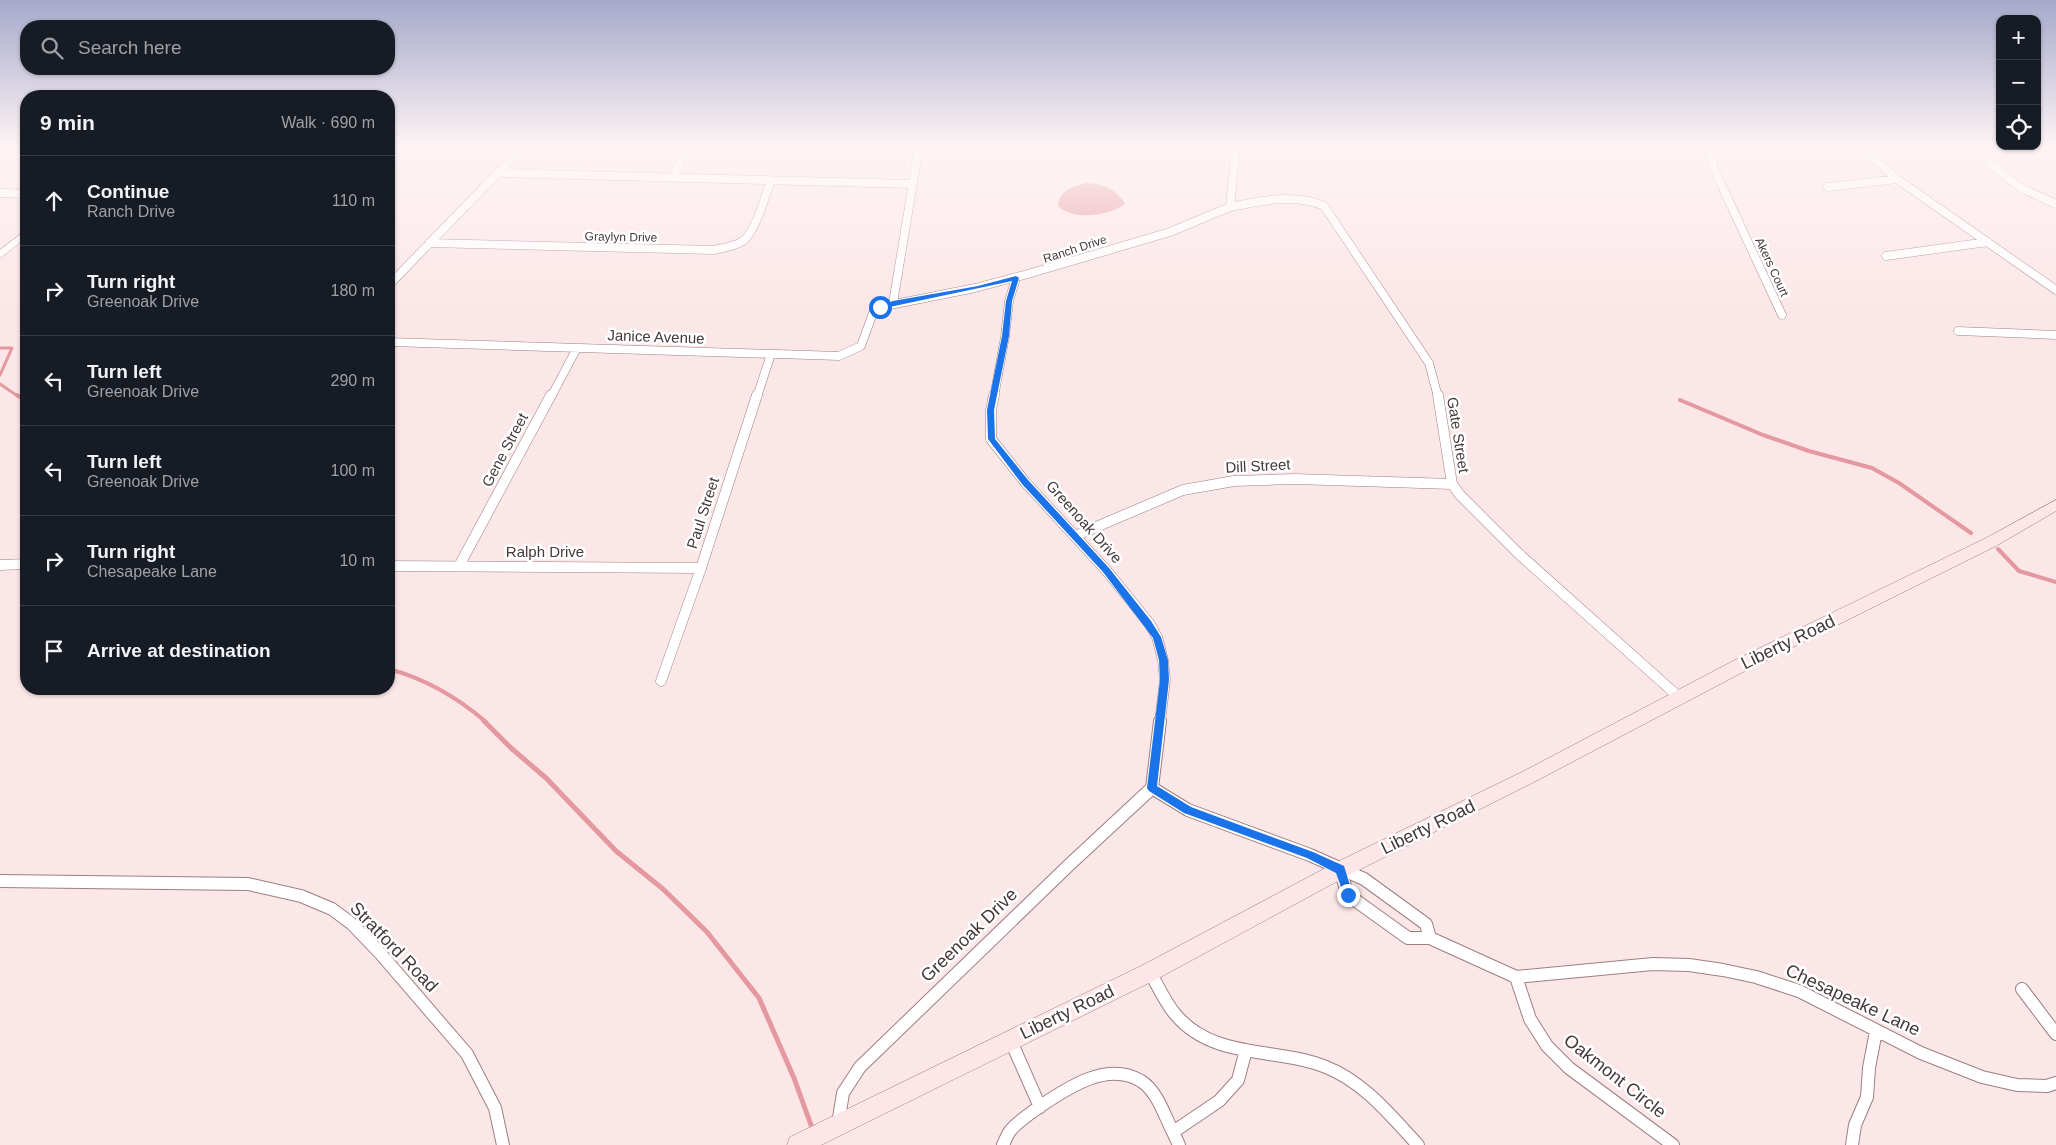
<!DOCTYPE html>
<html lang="en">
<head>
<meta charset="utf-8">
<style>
  :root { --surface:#171b24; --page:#20242c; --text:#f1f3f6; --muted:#9ea1a6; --line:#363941 }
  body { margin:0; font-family:Helvetica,sans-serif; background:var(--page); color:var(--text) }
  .controls { position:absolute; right:15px; top:15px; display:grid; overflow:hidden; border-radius:10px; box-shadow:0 1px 4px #0004 }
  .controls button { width:45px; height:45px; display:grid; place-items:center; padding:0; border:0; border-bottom:1px solid var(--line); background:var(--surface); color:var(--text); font:25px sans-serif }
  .stop { position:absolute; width:15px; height:15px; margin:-11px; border:4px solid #1a73e8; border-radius:50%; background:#fff }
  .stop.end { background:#1a73e8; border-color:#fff; box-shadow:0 1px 5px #0008 }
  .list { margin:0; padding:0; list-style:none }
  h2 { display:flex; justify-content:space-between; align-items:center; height:65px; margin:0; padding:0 20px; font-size:21px }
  h2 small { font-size:16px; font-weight:400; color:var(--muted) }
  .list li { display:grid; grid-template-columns:32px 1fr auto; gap:15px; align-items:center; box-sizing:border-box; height:90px; padding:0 20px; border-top:1px solid var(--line) }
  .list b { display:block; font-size:19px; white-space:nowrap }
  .list p { margin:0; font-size:16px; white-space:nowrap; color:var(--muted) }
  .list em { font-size:16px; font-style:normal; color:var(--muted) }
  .icon { flex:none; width:28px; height:28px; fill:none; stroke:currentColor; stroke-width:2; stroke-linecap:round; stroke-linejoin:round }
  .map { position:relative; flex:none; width:2056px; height:1145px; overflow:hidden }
  .search { position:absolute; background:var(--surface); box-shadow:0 1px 4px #0004; left:20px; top:20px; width:375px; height:55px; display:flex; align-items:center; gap:12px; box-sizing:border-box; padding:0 18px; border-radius:20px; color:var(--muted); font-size:19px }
  .panel { position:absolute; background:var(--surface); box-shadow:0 1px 4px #0004; left:20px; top:90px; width:375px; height:605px; border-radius:20px }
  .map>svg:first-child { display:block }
</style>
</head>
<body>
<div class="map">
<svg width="2056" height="1145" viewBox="0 0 2056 1145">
  <rect width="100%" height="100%" fill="#fce7e8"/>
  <path fill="#e3999f" d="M1087 183C1103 184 1118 190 1125 204 1109 216 1073 221 1058 206 1059 190 1073 186 1087 183Z"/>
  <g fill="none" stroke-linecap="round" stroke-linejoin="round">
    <path stroke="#e3999f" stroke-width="3" d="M0 348H12L0 375
      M0 384 19 397"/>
    <path stroke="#e3999f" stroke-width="4" d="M17 395 26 401
      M1680 400 1763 435 1809 451 1872 468 1899 483 1971 533
      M1998 549 2019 571 2056 582
      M389 669C426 679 457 697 486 722"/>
    <path stroke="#e3999f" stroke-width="5" d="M484 721 511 748 546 778 616 851 663 889 707 932 759 998 794 1078 811 1125"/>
    <defs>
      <path id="minor-far2" d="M1580 147 1583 155
        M1708 147 1714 169 1782 315
        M1860 147 1897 179 2056 290
        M1991 165 2021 188 2056 204
        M498 173 911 184
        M672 178 689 147
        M1828 187 1897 179
        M0 193 26 194
        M1230 207C1259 201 1296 193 1324 206L1429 363 1438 397
        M429 243 713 250C723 248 734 247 743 241 756 231 765 196 771 180
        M1886 256 1988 242
        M389 285 523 147
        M893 303 919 147
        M1958 331 2056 335
        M389 342 839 356 861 346 873 313 880 307 975 288 1028 274 1170 232 1230 207 1236 147
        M551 397 577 348
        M757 397 771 354
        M994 397 1005 337 1009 301 1016 278"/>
      <path id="minor-far1" d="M994 395 991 410V439L1025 482 1106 570 1149 623 1157 637 1163 660 1165 680 1160 722
        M1438 395 1452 484 1460 495 1519 554 1680 698
        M1075 536 1183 490 1234 481 1295 479 1452 484
        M0 565 26 564
        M389 566 701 568
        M459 566 551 395
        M661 681 701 568 757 395"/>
      <path id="minor" d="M1152 788 1188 810 1310 855 1364 879 1426 924 1430 938
        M1340 870 1348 895 1408 938H1430L1516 977 1653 964 1689 965 1723 970 1756 977 1799 991 1921 1053 1982 1077 2017 1085 2047 1086 2056 1083
        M0 881 248 884 301 896 332 909 352 924 380 953 467 1054 495 1108 503 1145
        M1150 972C1158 986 1165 1002 1175 1014 1213 1060 1276 1047 1326 1067 1364 1082 1391 1116 1418 1145
        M1516 977 1530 1019 1547 1046 1569 1068 1673 1145
        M2022 989 2056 1034
        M1010 1039 1040 1107
        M838 1124 843 1093 860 1067 1069 865 1152 788 1160 721
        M1173 1132 1179 1145
        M1003 1145C1005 1141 1007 1135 1010 1131 1018 1121 1031 1113 1042 1105 1069 1087 1108 1061 1141 1081 1158 1092 1164 1115 1173 1132L1219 1101 1238 1080 1246 1050
        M1852 1145 1855 1125 1867 1097 1869 1068 1876 1031"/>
      <path id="tertiary" d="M26 230V238L0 258V250Z"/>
      <path id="secondary" d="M2056 500V511L1996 546 1745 671 1536 781 1347 876 1157 979 821 1145H787L790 1137 1143 965 1333 864 1524 771 1733 661 1986 538Z"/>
    </defs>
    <use href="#minor-far2" stroke="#9e7e80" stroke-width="9"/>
    <use href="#minor-far1" stroke="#9e7e80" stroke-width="11"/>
    <use href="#minor" stroke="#9e7e80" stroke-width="14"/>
    <use href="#tertiary" stroke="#9e7e80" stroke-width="1"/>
    <use href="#secondary" stroke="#9e7e80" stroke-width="1"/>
    <use href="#minor-far2" stroke="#fff" stroke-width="8"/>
    <use href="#minor-far1" stroke="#fff" stroke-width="10"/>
    <use href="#minor" stroke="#fff" stroke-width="12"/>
    <use href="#tertiary" fill="#fff" fill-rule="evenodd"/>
    <use href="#secondary" fill="#fee6e8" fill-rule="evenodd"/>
  </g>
  <linearGradient id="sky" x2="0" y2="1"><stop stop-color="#a6a9cb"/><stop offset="0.48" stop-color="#fef4f5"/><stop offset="1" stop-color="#fef4f5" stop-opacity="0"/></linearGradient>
  <rect width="2056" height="307" fill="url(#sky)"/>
  <path fill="#1a73e8" d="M1016 276 1019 278 1012 301 1009 336 994 410 995 439 1028 480 1109 568 1151 621 1161 637 1168 660 1169 680 1157 786 1191 807 1313 852 1344 866 1353 895 1352 898H1345L1336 873 1307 858 1184 813 1149 791 1147 788 1160 680 1159 660 1153 638 1103 572 1022 484 988 439 987 410 1002 336 1006 301 1012 281 880 309 877 307 893 301 978 286Z"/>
  <g text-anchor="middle" stroke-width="5" stroke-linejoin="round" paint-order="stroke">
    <g font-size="12" fill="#463839" stroke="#fff">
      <text transform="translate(621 237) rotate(1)" y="4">Graylyn Drive</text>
      <text transform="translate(1075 249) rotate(-18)" y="4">Ranch Drive</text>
      <text transform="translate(1772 267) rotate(65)" y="4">Akers Court</text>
    </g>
    <g font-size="15" fill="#463839" stroke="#fff">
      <text transform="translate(656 337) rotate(2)" y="5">Janice Avenue</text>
      <text transform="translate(1458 435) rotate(81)" y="5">Gate Street</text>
      <text transform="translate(505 450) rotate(-62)" y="5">Gene Street</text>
      <text transform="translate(1258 466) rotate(-3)" y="5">Dill Street</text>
      <text transform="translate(703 513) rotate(-72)" y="5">Paul Street</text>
      <text transform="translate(1084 522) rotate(48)" y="5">Greenoak Drive</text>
      <text x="545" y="557">Ralph Drive</text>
    </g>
    <g font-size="18" fill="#463839" stroke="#fff">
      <text transform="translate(1788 642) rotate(-26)" y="6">Liberty Road</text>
      <text transform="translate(1428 827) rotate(-26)" y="6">Liberty Road</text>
      <text transform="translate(969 935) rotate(-44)" y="6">Greenoak Drive</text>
      <text transform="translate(394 947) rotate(46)" y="6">Stratford Road</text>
      <text transform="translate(1853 1000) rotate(25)" y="6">Chesapeake Lane</text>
      <text transform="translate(1067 1012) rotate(-26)" y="6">Liberty Road</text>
      <text transform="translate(1615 1076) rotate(38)" y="6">Oakmont Circle</text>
    </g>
  </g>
</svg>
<div class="controls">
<button>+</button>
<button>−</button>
<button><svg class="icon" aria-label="locate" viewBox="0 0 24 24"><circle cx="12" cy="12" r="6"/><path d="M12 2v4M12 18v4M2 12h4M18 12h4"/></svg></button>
</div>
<div class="stop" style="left:880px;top:307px"></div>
<div class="stop end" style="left:1348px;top:895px"></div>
<div class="search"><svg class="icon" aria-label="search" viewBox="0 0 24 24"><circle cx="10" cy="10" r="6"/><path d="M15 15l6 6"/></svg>Search here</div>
<section class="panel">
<h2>9 min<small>Walk · 690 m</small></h2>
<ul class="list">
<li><svg class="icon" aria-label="ahead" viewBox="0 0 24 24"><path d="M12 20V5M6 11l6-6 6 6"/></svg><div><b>Continue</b><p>Ranch Drive</p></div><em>110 m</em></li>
<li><svg class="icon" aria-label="right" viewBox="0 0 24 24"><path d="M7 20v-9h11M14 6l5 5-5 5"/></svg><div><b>Turn right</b><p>Greenoak Drive</p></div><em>180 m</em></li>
<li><svg class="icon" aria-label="left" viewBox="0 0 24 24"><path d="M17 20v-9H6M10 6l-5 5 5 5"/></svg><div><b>Turn left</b><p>Greenoak Drive</p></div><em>290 m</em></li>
<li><svg class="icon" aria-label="left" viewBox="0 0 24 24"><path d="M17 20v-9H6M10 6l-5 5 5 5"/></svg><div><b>Turn left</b><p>Greenoak Drive</p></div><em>100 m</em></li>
<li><svg class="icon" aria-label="right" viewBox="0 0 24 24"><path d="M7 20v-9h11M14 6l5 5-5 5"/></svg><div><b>Turn right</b><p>Chesapeake Lane</p></div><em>10 m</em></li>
<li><svg class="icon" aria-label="arrive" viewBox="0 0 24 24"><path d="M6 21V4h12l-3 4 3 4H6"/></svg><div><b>Arrive at destination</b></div></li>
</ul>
</section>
</div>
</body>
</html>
